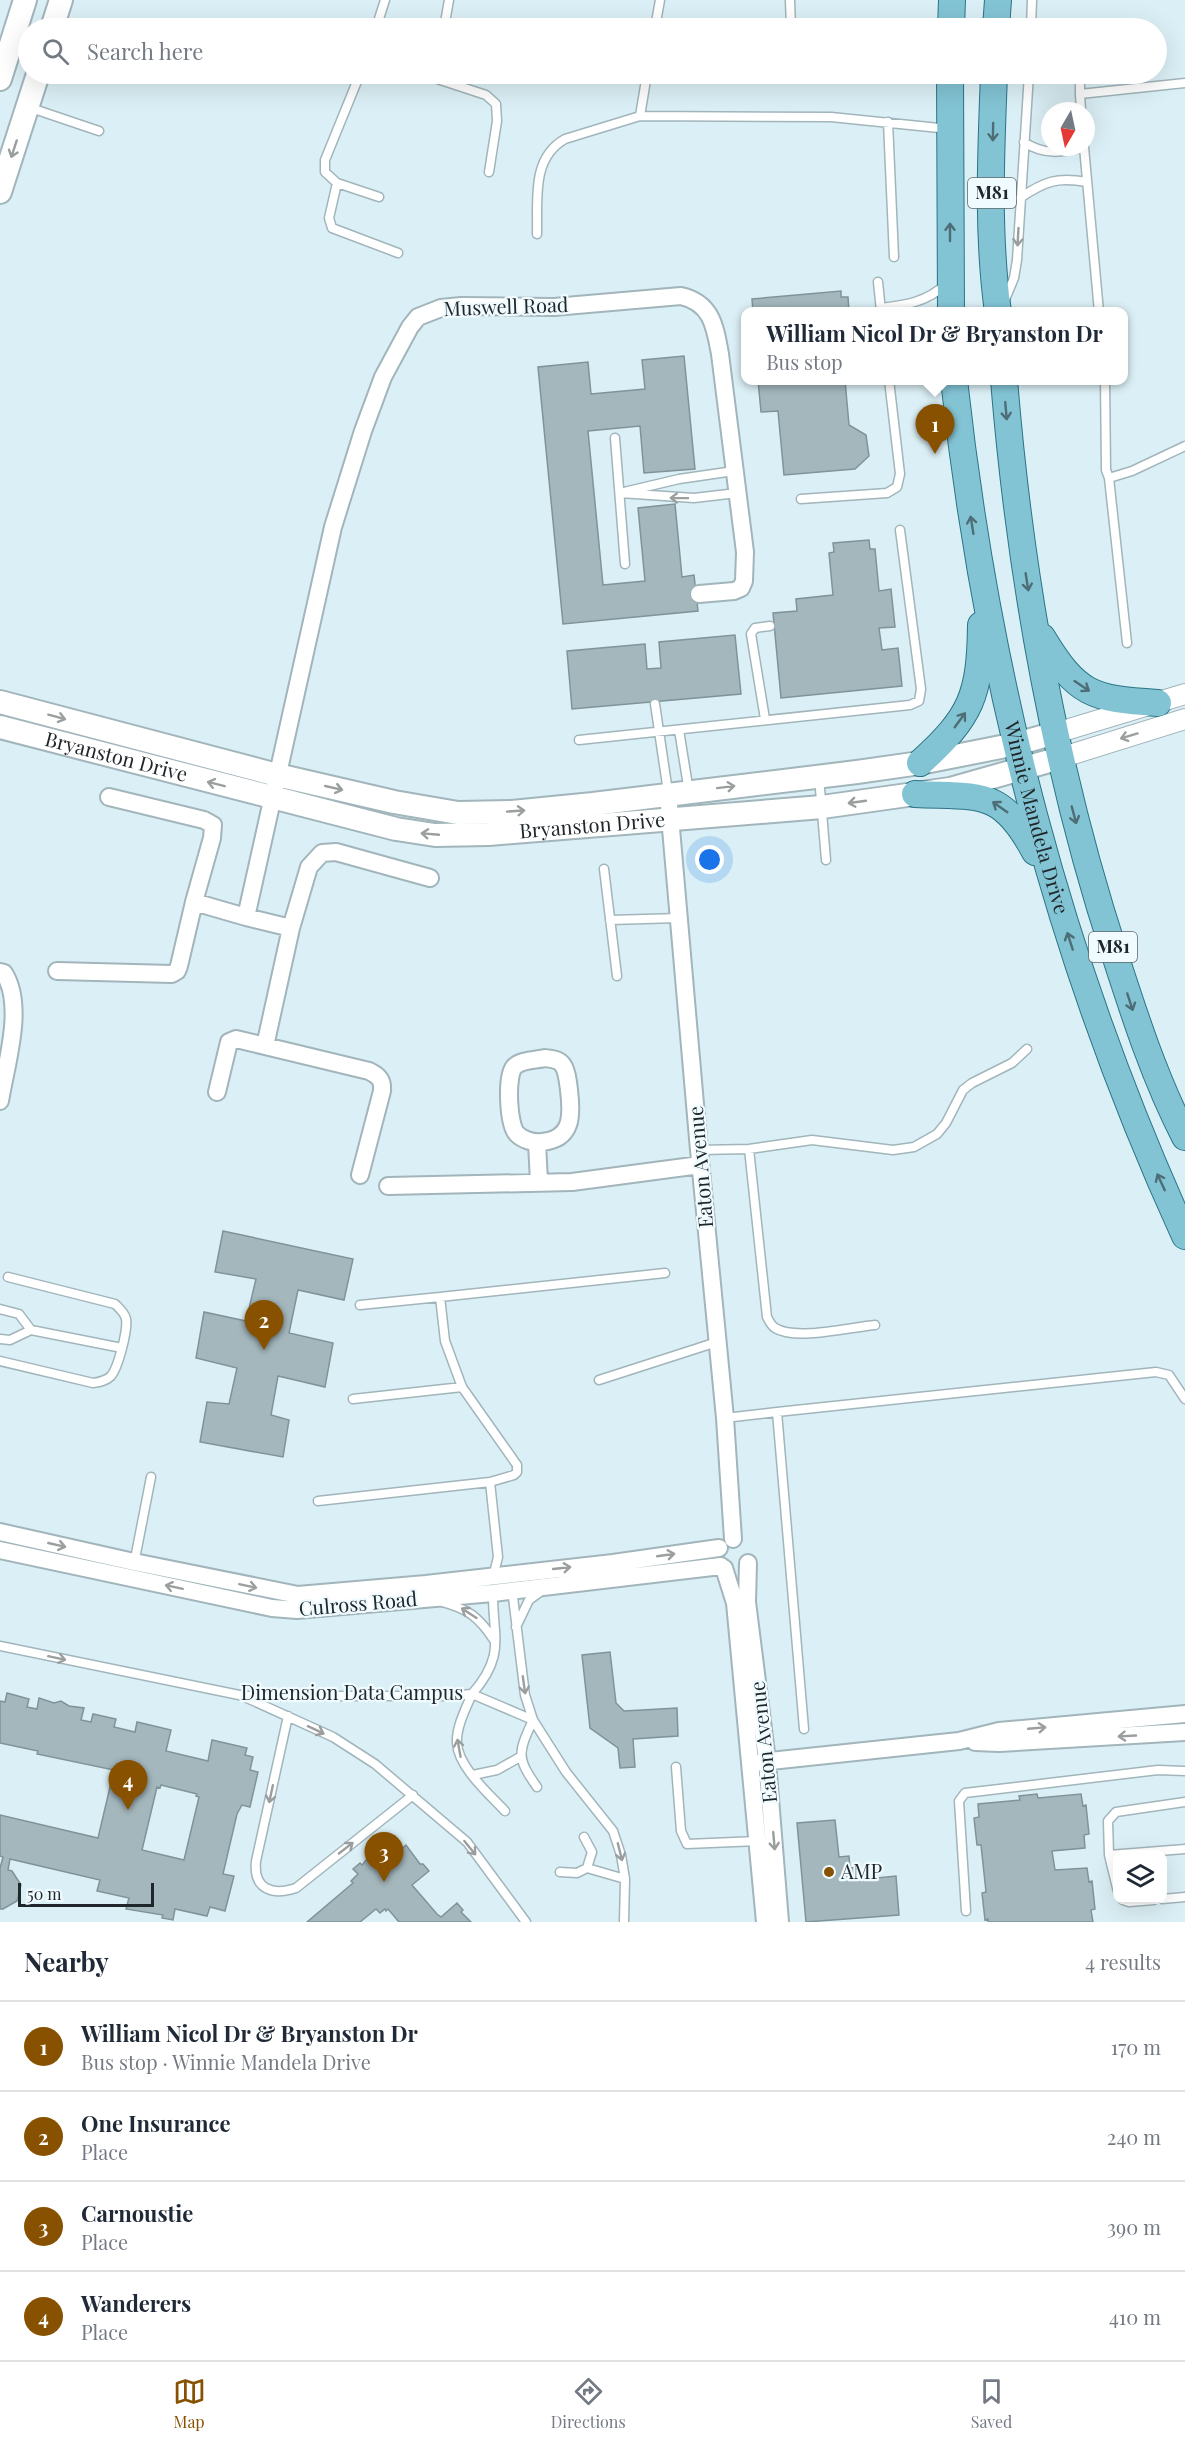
<!DOCTYPE html>
<html lang="en">
<head>
<meta charset="utf-8">
<style>
  :root { --surface:#fff; --page:#f6f6f7; --text:#1f2937; --muted:#747a83; --line:#e0e1e3; --accent:#875100 }
  body { margin:0; font-family:"Playfair Display",serif; background:var(--page); color:var(--text) }
  .controls { position:absolute; right:18px; bottom:18px; display:grid; overflow:hidden; border-radius:12px; box-shadow:0 6px 24px #0002 }
  .controls button { width:54px; height:54px; display:grid; place-items:center; padding:0; border:0; border-bottom:2px solid var(--line); background:var(--surface); color:var(--text); font:30px sans-serif }
  .compass { position:absolute; left:1041px; top:102px; width:54px; height:54px; border-radius:50%; background:var(--surface); box-shadow:0 6px 24px #0002; rotate:189deg }
  .scale { position:absolute; left:18px; bottom:15px; width:136px; box-sizing:border-box; padding-left:6px; border:3px solid #20272a; border-top:0; font-size:16px; line-height:21px; white-space:nowrap; color:#20272a; -webkit-text-stroke:4px #effbff; paint-order:stroke }
  .you { position:absolute; left:710px; top:860px; width:21px; height:21px; margin:-15px; border:4px solid #fff; border-radius:50%; background:#1a73e8; box-shadow:0 0 0 9px #1a73e833 }
  .badge { display:grid; place-items:center; width:39px; height:39px; border-radius:50%; background:var(--accent); color:#fff; font-size:20px; font-weight:700 }
  .pin { position:absolute; translate:-50% -50px; filter:drop-shadow(0 2px 3px #0008) }
  .pin::after { content:''; position:absolute; top:32px; width:21px; height:18px; background:inherit; clip-path:polygon(0 0,100% 0,50% 100%) }
  .popup { position:absolute; left:741px; top:307px; width:387px; height:78px; box-sizing:border-box; display:grid; place-content:center; border-radius:12px; background:var(--surface); filter:drop-shadow(0 2px 4px #0005); font-size:20px; white-space:nowrap; color:var(--muted) }
  .popup b { font-size:22px; color:var(--text) }
  .popup::after { content:''; position:absolute; left:50%; top:100%; margin-left:-12px; border:12px solid transparent; border-top-color:var(--surface) }
  .list { margin:0; padding:0; list-style:none }
  h2 { display:flex; justify-content:space-between; align-items:center; height:78px; margin:0; padding:0 24px; font-size:26px }
  h2 small { font-size:20px; font-weight:400; color:var(--muted) }
  .list li { display:grid; grid-template-columns:39px 1fr auto; gap:18px; align-items:center; box-sizing:border-box; height:90px; padding:0 24px; border-top:2px solid var(--line) }
  .list b { display:block; font-size:22px; white-space:nowrap }
  .list p { margin:0; font-size:20px; white-space:nowrap; color:var(--muted) }
  .list em { font-size:20px; font-style:normal; color:var(--muted) }
  .icon { flex:none; width:33px; height:33px; fill:none; stroke:currentColor; stroke-width:2; stroke-linecap:round; stroke-linejoin:round }
  .map { position:relative; flex:none; width:1185px; height:1922px; overflow:hidden }
  .search { position:absolute; background:var(--surface); box-shadow:0 6px 24px #0002; left:18px; right:18px; top:18px; height:66px; display:flex; align-items:center; gap:15px; box-sizing:border-box; padding:0 21px; border-radius:33px; color:var(--muted); font-size:22px }
  .sheet { height:438px; background:var(--surface) }
  nav { display:flex; justify-content:space-around; align-items:center; box-sizing:border-box; height:84px; border-top:2px solid var(--line); background:var(--surface); font-size:16px; color:var(--muted) }
  nav a { display:grid; justify-items:center; gap:3px }
  nav .on { color:var(--accent) }
  .map>svg:first-child { display:block }
</style>
</head>
<body>
<div class="map">
<svg width="1185" height="1922" viewBox="0 0 1185 1922">
  <rect width="100%" height="100%" fill="#dbf0f6"/>
  <path fill="#a3b7bd" stroke="#809399" stroke-width="1.5" fill-rule="evenodd" d="M841 291V297H848L849 312H753L752 299Z
    M684 356 695 469 644 473 640 426 588 431 603 585 645 581 638 508 675 504 682 577 694 575 698 611 563 624 538 367 588 362 591 394 645 389 642 360Z
    M758 380H845L849 425 866 435 869 456 855 469 784 475 778 411 761 412Z
    M869 540 870 549H875L879 591 891 589 895 627 879 628 882 650 898 648 902 686 781 698 773 613 797 611 796 599 833 595 829 553 834 552 833 543Z
    M735 635 741 694 572 709 567 651 645 644 647 669 661 668 659 642Z
    M223 1231 353 1259 344 1300 298 1290 289 1333 333 1343 325 1387 278 1376 271 1415 289 1420 283 1457 200 1442 207 1402 229 1404 237 1368 196 1358 204 1312 246 1321 256 1279 215 1272Z
    M610 1652 616 1703 624 1711 677 1708 678 1736 633 1739 635 1767 620 1768 618 1748 590 1728 582 1655Z
    M7 1693 29 1699 27 1707 37 1709 39 1698 54 1703 61 1701 69 1706 84 1708 81 1720 91 1722 93 1714 116 1719 114 1727 135 1732 137 1722 171 1730 166 1751 208 1761 212 1740 247 1748 245 1755 253 1757 250 1770 258 1772 250 1807 242 1805 237 1814 223 1874 234 1876 225 1911 210 1907 207 1916 175 1909 173 1920 162 1918 163 1915 126 1909 129 1898 97 1891 100 1880 10 1859 8 1870 12 1871 21 1885 17 1901 3 1909H0V1868L3 1857 0 1856V1815L98 1838 114 1770 37 1754 38 1751 0 1743V1701L5 1702ZM161 1785 197 1794 196 1796 199 1797 184 1860 142 1850 157 1787 160 1788Z
    M1037 1794 1038 1798 1081 1794 1083 1806 1086 1805 1089 1834 1084 1835 1085 1848 1052 1851 1055 1870 1087 1868 1089 1882 1092 1881 1095 1909 1091 1910 1093 1922H988V1919L985 1920 982 1893 986 1892 981 1845H977L974 1818 979 1817 978 1804 1020 1800 1019 1796Z
    M835 1820 839 1857 849 1856 850 1868 856 1867 857 1880 896 1876 899 1915 806 1922 797 1823Z
    M395 1843 400 1850 406 1845 420 1864H423L429 1871 412 1885 437 1914 441 1917 457 1903 463 1910 461 1912 471 1922H399L388 1909 386 1911 385 1909 380 1913 376 1909 360 1922H307L353 1883 351 1881 358 1874 353 1869 360 1863 362 1865 379 1846 384 1852Z"/>
  <g fill="none" stroke-linecap="round" stroke-linejoin="round">
    <defs>
      <path id="service" d="M790 0 791 28
        M376 28 385 0
        M444 28 449 0
        M655 28 660 0
        M1031 28 1032 0
        M360 74 325 160V172L337 183 379 197
        M422 74 486 95 496 104 497 121 489 172
        M647 74 640 116 831 117 949 129
        M1080 74V94
        M28 107 99 131
        M1081 111 1080 94 1185 83
        M888 122 894 257
        M1024 142C1043 155 1062 153 1084 147
        M1084 147 1099 312
        M337 183 329 218 332 228 398 253
        M1020 198C1045 181 1057 177 1087 182
        M537 234C538 200 531 158 565 139L640 116
        M878 282 881 311
        M1004 302 1014 278 1017 260 1029 74
        M881 308C906 305 927 302 946 284
        M1105 380 1106 470 1109 478 1132 471 1185 446
        M615 438 625 564
        M1109 478 1127 643
        M624 492 679 479 734 471
        M620 493 694 498 737 493
        M801 499 887 493 897 487 900 474 889 380
        M655 704 668 792
        M765 719 751 634 755 628 770 626
        M679 730 689 792
        M579 740 910 705 919 701 921 689 900 530
        M819 777 826 860
        M604 869 617 976
        M610 920 679 918
        M749 1149 767 1317C769 1321 772 1326 775 1328 796 1341 851 1327 875 1325
        M699 1150 749 1149 812 1140 893 1150 914 1147 937 1134 946 1123 963 1090 972 1083 1012 1063 1027 1049
        M360 1305 440 1297
        M0 1309 19 1314 31 1330
        M0 1339 10 1340 31 1330 122 1348
        M0 1361 93 1383C100 1382 106 1381 111 1376 118 1368 128 1330 126 1319 125 1313 119 1308 115 1304L8 1277
        M599 1380 717 1342
        M353 1399 462 1387
        M725 1418 777 1412
        M490 1482 514 1475 517 1472V1465L462 1387 445 1341 440 1297 665 1273
        M318 1501 490 1482 498 1557 493 1577
        M134 1564 151 1477
        M512 1589 525 1695 533 1720 566 1772 613 1831 621 1855 625 1879 624 1922
        M442 1602C468 1609 479 1617 494 1640
        M516 1627 529 1600 540 1592
        M0 1646 244 1696H446L472 1694C507 1654 492 1636 493 1590
        M247 1698 333 1737 375 1764 467 1842 526 1922
        M288 1716 256 1861C253 1889 272 1896 296 1888L413 1795
        M804 1729 777 1412 1156 1372 1169 1375 1185 1399
        M676 1767 681 1831 687 1844 758 1841
        M473 1775 497 1770 520 1757
        M505 1811C489 1794 458 1767 457 1743 456 1727 466 1708 472 1694L533 1720C518 1753 516 1757 537 1787
        M1109 1855 1185 1849
        M587 1868 625 1879
        M560 1872 577 1873 587 1868 592 1852 584 1837
        M1118 1892 1109 1855 1108 1821 1116 1812 1185 1802
        M1162 1899 1185 1897
        M1123 1900 1129 1902 1154 1900
        M966 1911 959 1801 965 1793 1158 1770 1185 1771"/>
      <path id="minor" d="M668 794 699 1150 725 1418 733 1539
        M109 797 204 820 213 825 212 838 194 902
        M291 928 309 867 322 853 336 852 430 878
        M57 971 172 974 177 971 179 966 194 902 246 917
        M0 972 4 973C25 1006 6 1064 0 1101
        M545 1058C551 1059 558 1059 562 1064 567 1070 568 1082 569 1090 572 1115 573 1139 542 1142 533 1143 523 1140 517 1134 508 1125 506 1077 514 1067 520 1060 537 1060 545 1058Z
        M217 1092 229 1042 236 1039 265 1046
        M537 1143 539 1182
        M360 1175 382 1091C383 1080 379 1076 369 1071L265 1046 291 928 246 917 333 527 363 431 383 377 410 327 418 317 441 308 461 306 554 307 681 296C712 303 715 327 720 354L745 552 744 581 741 588 734 591 699 594
        M388 1186 572 1182 700 1165
        M0 1532 134 1562 298 1595 426 1584 613 1563 719 1548
        M0 1550 272 1608 297 1610 493 1593 721 1566
        M748 1563 747 1602 767 1761 780 1922
        M724 1568 735 1603 765 1922
        M975 1742 999 1743 1185 1732
        M751 1763 959 1741 999 1731 1185 1714"/>
      <path id="tertiary" d="M1056 733 1185 694
        M1060 758 1185 719"/>
      <g id="secondary">
        <path d="M52 28 61 0"/>
        <path d="M0 79 25 0"/>
        <path d="M0 192 38 74"/>
        <path d="M0 702 277 775 394 802 458 813 512 812 593 804 857 772 920 763 1016 744 1056 733"/>
        <path id="s1" d="M0 727 396 829 435 835 489 834 822 807 950 789 1060 758"/>
      </g>
      <g id="primary">
        <path d="M951 28 952 0"/>
        <path d="M996 28 998 0"/>
        <path d="M950 74 951 312"/>
        <path d="M994 74C991 152 987 233 998 312"/>
        <path id="s2" d="M954 380C987 680 1059 961 1185 1236"/>
        <path d="M1004 380C1020 575 1054 769 1115 955 1135 1017 1155 1079 1185 1137"/>
        <path d="M1042 637C1077 695 1092 699 1158 703"/>
        <path d="M920 763C972 716 980 695 981 625"/>
        <path d="M915 794C980 797 1001 788 1035 852"/>
      </g>
    </defs>
    <use href="#service" stroke="#a1b5bb" stroke-width="11"/>
    <use href="#minor" stroke="#a1b5bb" stroke-width="20"/>
    <use href="#tertiary" stroke="#a1b5bb" stroke-width="22"/>
    <use href="#secondary" stroke="#a1b5bb" stroke-width="26"/>
    <use href="#primary" stroke="#2a7486" stroke-width="28"/>
    <use href="#service" stroke="#fff" stroke-width="8"/>
    <use href="#minor" stroke="#fff" stroke-width="16"/>
    <use href="#tertiary" stroke="#fff" stroke-width="20"/>
    <use href="#secondary" stroke="#fff" stroke-width="22"/>
    <use href="#primary" stroke="#83c4d4" stroke-width="26"/>
  </g>
  <defs><path id="oneway-shaft" d="M-6 0H5M1.5-3L5.5 0L1.5 3" fill="none" stroke-width="1.6" stroke-linecap="round" stroke-linejoin="round" transform="scale(1.5)"/></defs>
  <g stroke="#4d6e76">
    <use href="#oneway-shaft" transform="translate(993 132) rotate(91)"/>
    <use href="#oneway-shaft" transform="translate(950 232) rotate(-90)"/>
    <use href="#oneway-shaft" transform="translate(1006 411) rotate(85)"/>
    <use href="#oneway-shaft" transform="translate(972 525) rotate(-99)"/>
    <use href="#oneway-shaft" transform="translate(1027 582) rotate(81)"/>
    <use href="#oneway-shaft" transform="translate(1082 686) rotate(34)"/>
    <use href="#oneway-shaft" transform="translate(960 720) rotate(-54)"/>
    <use href="#oneway-shaft" transform="translate(1000 807) rotate(-145)"/>
    <use href="#oneway-shaft" transform="translate(1074 815) rotate(75)"/>
    <use href="#oneway-shaft" transform="translate(1070 941) rotate(-108)"/>
    <use href="#oneway-shaft" transform="translate(1130 1002) rotate(72)"/>
    <use href="#oneway-shaft" transform="translate(1161 1182) rotate(-115)"/>
  </g>
  <g stroke="#9b9e9f">
    <use href="#oneway-shaft" transform="translate(14 149) rotate(108)"/>
    <use href="#oneway-shaft" transform="translate(1018 237) rotate(93)"/>
    <use href="#oneway-shaft" transform="translate(679 498) rotate(-179)"/>
    <use href="#oneway-shaft" transform="translate(57 717) rotate(15)"/>
    <use href="#oneway-shaft" transform="translate(1129 736) rotate(163)"/>
    <use href="#oneway-shaft" transform="translate(216 784) rotate(-166)"/>
    <use href="#oneway-shaft" transform="translate(726 787) rotate(-7)"/>
    <use href="#oneway-shaft" transform="translate(334 788) rotate(13)"/>
    <use href="#oneway-shaft" transform="translate(857 802) rotate(172)"/>
    <use href="#oneway-shaft" transform="translate(516 811) rotate(-4)"/>
    <use href="#oneway-shaft" transform="translate(430 834) rotate(-175)"/>
    <use href="#oneway-shaft" transform="translate(57 1545) rotate(13)"/>
    <use href="#oneway-shaft" transform="translate(666 1555) rotate(-8)"/>
    <use href="#oneway-shaft" transform="translate(562 1568) rotate(-6)"/>
    <use href="#oneway-shaft" transform="translate(248 1586) rotate(12)"/>
    <use href="#oneway-shaft" transform="translate(174 1587) rotate(-168)"/>
    <use href="#oneway-shaft" transform="translate(469 1613) rotate(-147)"/>
    <use href="#oneway-shaft" transform="translate(57 1658) rotate(12)"/>
    <use href="#oneway-shaft" transform="translate(524 1685) rotate(82)"/>
    <use href="#oneway-shaft" transform="translate(1037 1728) rotate(-5)"/>
    <use href="#oneway-shaft" transform="translate(316 1730) rotate(25)"/>
    <use href="#oneway-shaft" transform="translate(1127 1736) rotate(177)"/>
    <use href="#oneway-shaft" transform="translate(459 1748) rotate(-100)"/>
    <use href="#oneway-shaft" transform="translate(271 1794) rotate(102)"/>
    <use href="#oneway-shaft" transform="translate(774 1841) rotate(85)"/>
    <use href="#oneway-shaft" transform="translate(346 1848) rotate(-38)"/>
    <use href="#oneway-shaft" transform="translate(470 1848) rotate(51)"/>
    <use href="#oneway-shaft" transform="translate(620 1852) rotate(76)"/>
  </g>
  <circle fill="#875100" stroke="#effbff" stroke-width="2" cx="829" cy="1872" r="6"/>
  <g text-anchor="middle" stroke-width="4.5" stroke-linejoin="round" paint-order="stroke">
    <g fill="#effbff" stroke="#5e676a" stroke-width="1.5">
      <rect x="968" y="178" width="48" height="30" rx="4.5"/>
      <rect x="1089" y="932" width="48" height="30" rx="4.5"/>
    </g>
    <g font-size="18" font-weight="bold" fill="#20272a">
      <text x="992" y="199">M81</text>
      <text x="1113" y="953">M81</text>
    </g>
    <g font-size="20" fill="#20272a" stroke="#effbff">
      <text transform="translate(506 307) rotate(-2)" y="7">Muswell Road</text>
      <text dy="7" stroke="none"><textPath href="#s1" startOffset="120">Bryanston Drive</textPath></text>
      <text dy="7" stroke="none"><textPath href="#s2" startOffset="446">Winnie Mandela Drive</textPath></text>
      <text dy="7" stroke="none"><textPath href="#s1" startOffset="606">Bryanston Drive</textPath></text>
      <text transform="translate(701 1167) rotate(-95)" y="7">Eaton Avenue</text>
      <text transform="translate(358 1604) rotate(-5)" y="7">Culross Road</text>
      <text x="352" y="1700">Dimension Data Campus</text>
      <text transform="translate(764 1742) rotate(-96)" y="7">Eaton Avenue</text>
    </g>
    <g font-size="20" fill="#20272a" stroke="#effbff" text-anchor="start">
      <text x="841" y="1879">AMP</text>
    </g>
  </g>
</svg>
<div class="controls">
<button><svg class="icon" aria-label="layers" viewBox="0 0 24 24"><path d="M12 4l9 5-9 5-9-5zM3 14l9 5 9-5"/></svg></button>
</div>
<svg class="compass" viewBox="-18 -18 36 36"><path d="M0-13l5 13h-10z" fill="#e53935"/><path d="M0 13l5-13h-10z" fill="#747a83"/></svg>
<div class="scale">50 m</div>
<div class="you"></div>
<div class="pin badge" style="left:935px;top:454px">1</div>
<div class="popup"><b>William Nicol Dr &amp; Bryanston Dr</b>Bus stop</div>
<div class="pin badge" style="left:264px;top:1350px">2</div>
<div class="pin badge" style="left:384px;top:1882px">3</div>
<div class="pin badge" style="left:128px;top:1810px">4</div>
<div class="search"><svg class="icon" aria-label="search" viewBox="0 0 24 24"><circle cx="10" cy="10" r="6"/><path d="M15 15l6 6"/></svg>Search here</div>
</div>
<section class="sheet">
<h2>Nearby<small>4 results</small></h2>
<ul class="list">
<li><span class="badge">1</span><div><b>William Nicol Dr &amp; Bryanston Dr</b><p>Bus stop · Winnie Mandela Drive</p></div><em>170 m</em></li>
<li><span class="badge">2</span><div><b>One Insurance</b><p>Place</p></div><em>240 m</em></li>
<li><span class="badge">3</span><div><b>Carnoustie</b><p>Place</p></div><em>390 m</em></li>
<li><span class="badge">4</span><div><b>Wanderers</b><p>Place</p></div><em>410 m</em></li>
</ul>
</section>
<nav>
<a class="on"><svg class="icon" aria-label="map" viewBox="0 0 24 24"><path d="M3 6l6-2 6 2 6-2v14l-6 2-6-2-6 2zM9 4v14M15 6v14"/></svg>Map</a>
<a><svg class="icon" aria-label="directions" viewBox="0 0 24 24"><path d="M12 3l9 9-9 9-9-9zM9 14v-3h6M13 9l2 2-2 2"/></svg>Directions</a>
<a><svg class="icon" aria-label="saved" viewBox="0 0 24 24"><path d="M7 4h10v16l-5-4-5 4z"/></svg>Saved</a>
</nav>
</body>
</html>
